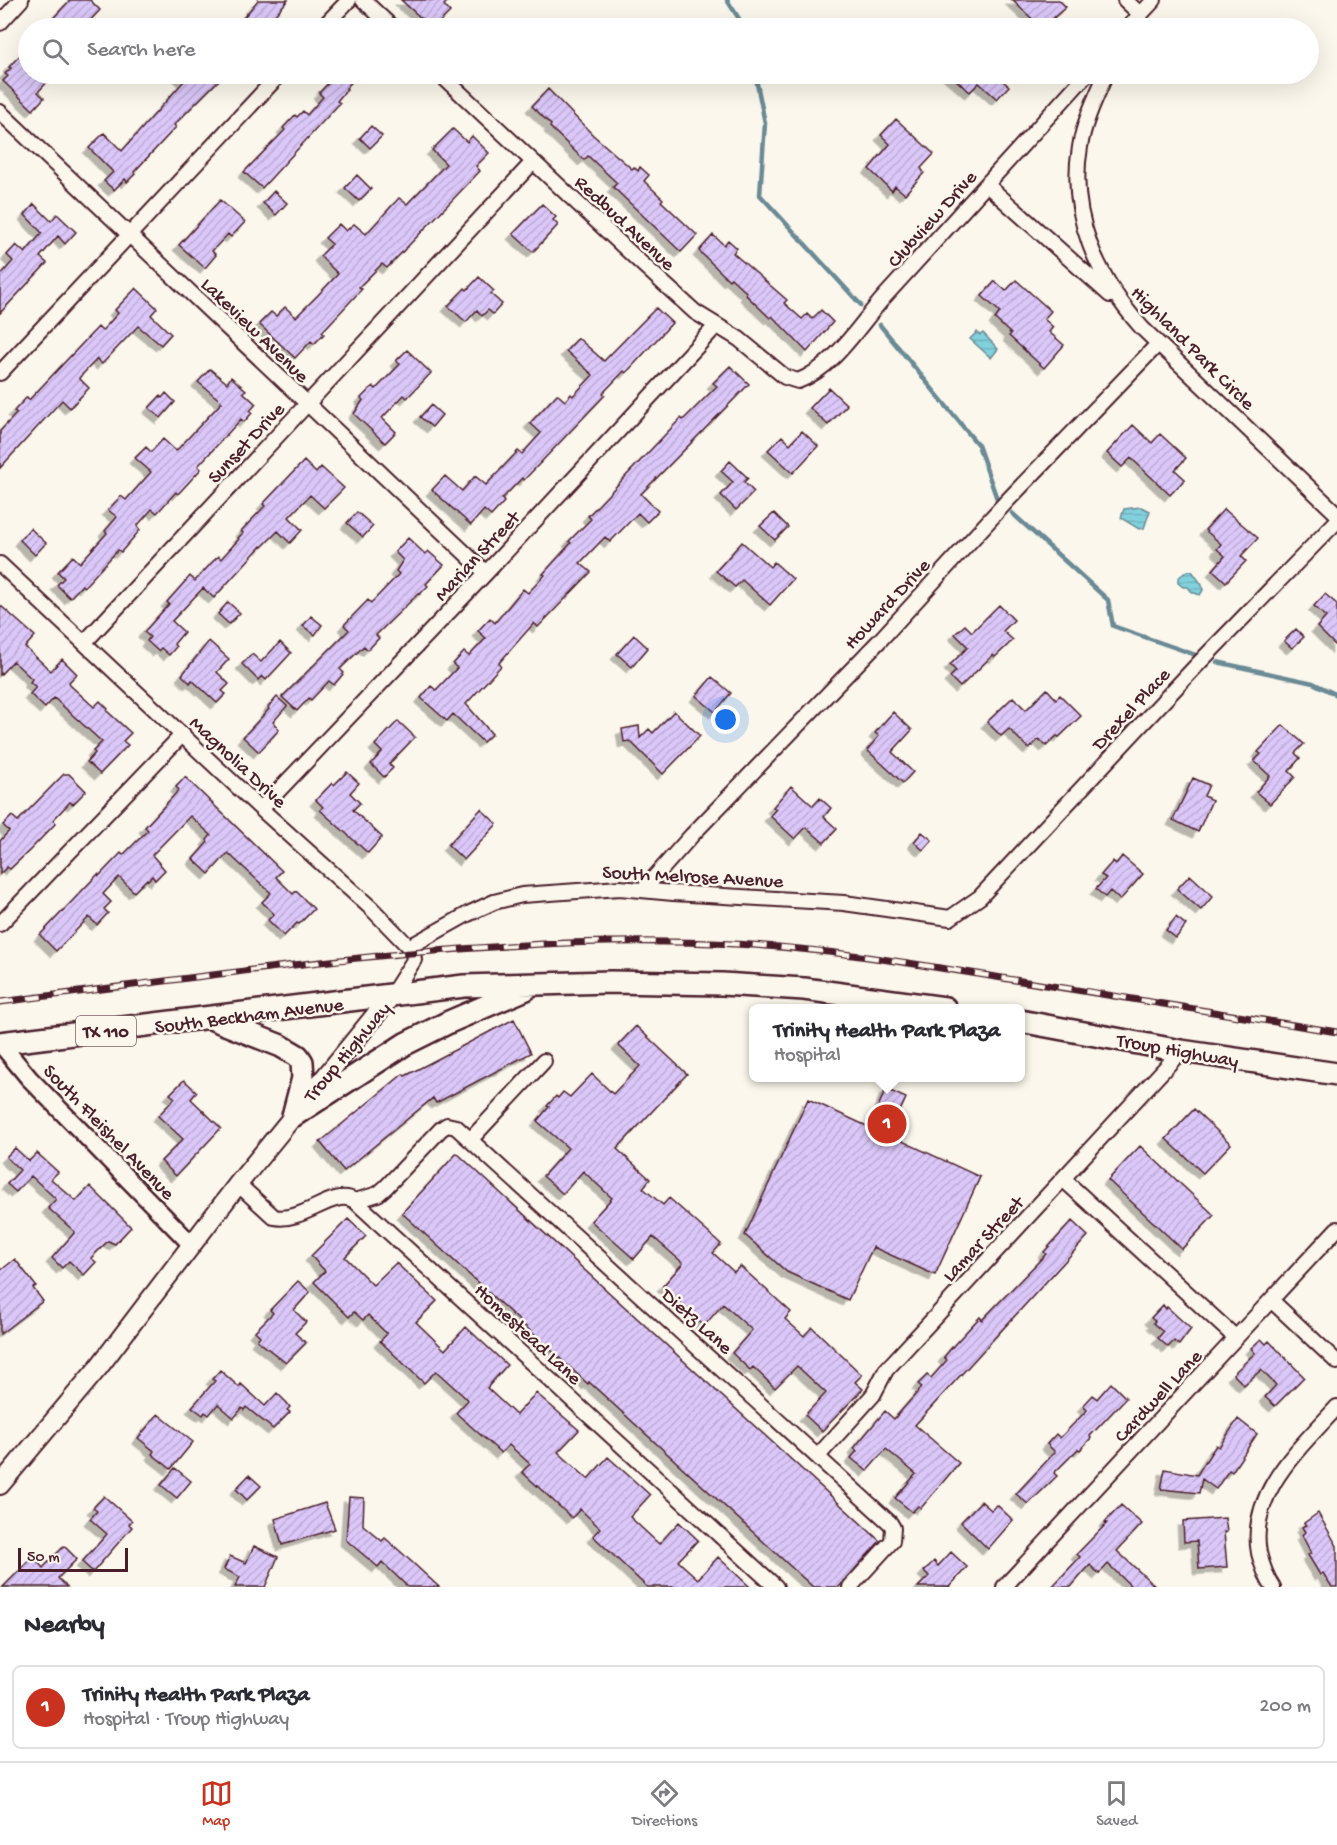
<!DOCTYPE html>
<html lang="en">
<head>
<meta charset="utf-8">
<style>
  :root { --surface:#fff; --page:#f2f2f3; --text:#2b2b33; --muted:#7c7c81; --line:#e1e1e2; --accent:#c8321e }
  body { margin:0; font-family:"Gochi Hand",sans-serif; background:var(--page); color:var(--text) }
  .scale { position:absolute; left:18px; bottom:15px; width:110px; box-sizing:border-box; padding-left:6px; border:3px solid #4a1f2b; border-top:0; font-size:16px; line-height:21px; white-space:nowrap; color:#4a1f2b; -webkit-text-stroke:4px #fbf7ec; paint-order:stroke }
  .you { position:absolute; left:726px; top:720px; width:21px; height:21px; margin:-15px; border:4px solid #fff; border-radius:50%; background:#1a73e8; box-shadow:0 0 0 9px #1a73e833 }
  .badge { display:grid; place-items:center; width:39px; height:39px; border-radius:50%; background:var(--accent); color:#fff; font-size:20px; font-weight:700 }
  .pin { position:absolute; translate:-50% -50%; border:3px solid #fff; box-shadow:0 2px 6px #0006 }
  .popup { position:absolute; left:749px; top:1004px; width:276px; height:78px; box-sizing:border-box; display:grid; place-content:center; border-radius:9px; background:var(--surface); filter:drop-shadow(0 2px 4px #0005); font-size:20px; white-space:nowrap; color:var(--muted) }
  .popup b { font-size:22px; color:var(--text) }
  .popup::after { content:''; position:absolute; left:50%; top:100%; margin-left:-12px; border:12px solid transparent; border-top-color:var(--surface) }
  .list { margin:0; padding:0; list-style:none }
  h2 { display:flex; justify-content:space-between; align-items:center; height:78px; margin:0; padding:0 24px; font-size:26px }
  h2 small { font-size:20px; font-weight:400; color:var(--muted) }
  .list li { display:grid; grid-template-columns:39px 1fr auto; gap:18px; align-items:center; box-sizing:border-box; height:84px; margin:0 12px 12px; padding:0 12px; border:2px solid var(--line); border-radius:9px }
  .list b { display:block; font-size:22px; white-space:nowrap }
  .list p { margin:0; font-size:20px; white-space:nowrap; color:var(--muted) }
  .list em { font-size:20px; font-style:normal; color:var(--muted) }
  .icon { flex:none; width:33px; height:33px; fill:none; stroke:currentColor; stroke-width:2; stroke-linecap:round; stroke-linejoin:round }
  .map { position:relative; flex:none; width:1337px; height:1587px; overflow:hidden }
  .search { position:absolute; background:var(--surface); box-shadow:0 6px 24px #0002; left:18px; right:18px; top:18px; height:66px; display:flex; align-items:center; gap:15px; box-sizing:border-box; padding:0 21px; border-radius:33px; color:var(--muted); font-size:22px }
  .sheet { height:174px; background:var(--surface) }
  nav { display:flex; justify-content:space-around; align-items:center; box-sizing:border-box; height:84px; border-top:2px solid var(--line); background:var(--surface); font-size:16px; color:var(--muted) }
  nav a { display:grid; justify-items:center; gap:3px }
  nav .on { color:var(--accent) }
  .map>svg:first-child { display:block }
</style>
</head>
<body>
<div class="map">
<svg width="1337" height="1587" viewBox="0 0 1337 1587">
  <defs>
    <pattern id="water-rules" width="6" height="5" patternUnits="userSpaceOnUse" patternTransform="scale(1.5)"><rect width="6" height="5" fill="#81d1dc"/><path d="M0 2.5h6" fill="none" stroke="#71b3bd"/></pattern>
    <pattern id="building-hatch" width="6" height="6" patternUnits="userSpaceOnUse" patternTransform="scale(1.5)"><rect width="6" height="6" fill="#dbc8f9"/><path d="M-1 1l2-2M0 6l6-6M5 7l2-2" fill="none" stroke="#bdabd6"/></pattern>
    <filter id="shadow"><feDropShadow dx="-5.5" dy="5.5" stdDeviation="0" flood-color="#0004"/></filter>
  </defs>
  <rect width="100%" height="100%" fill="#fbf7ec"/>
  <filter id="ink" filterUnits="userSpaceOnUse"><feTurbulence type="fractalNoise" baseFrequency=".0167" numOctaves="2"/><feDisplacementMap in="SourceGraphic" scale="12" xChannelSelector="R" yChannelSelector="G"/><feConvolveMatrix kernelMatrix="1 2 1 2 8 2 1 2 1" color-interpolation-filters="sRGB"/></filter>
  <g filter="url(#ink)">
    <path fill="url(#water-rules)" stroke="#6b8a95" stroke-width="1.5" d="M977 332 980 335 983 333 998 349 991 358 970 339Z
      M1141 507 1150 511 1144 528 1139 529 1121 518 1124 509Z
      M1187 571H1192L1202 585 1203 590 1200 595 1192 592 1188 587H1183L1178 583V578Z"/>
    <g fill="none" stroke-linecap="round" stroke-linejoin="round">
      <path stroke="#6b8a95" stroke-width="4.5" d="M727 0 745 28
        M755 74 765 123 760 195 861 305
        M880 325 978 445 997 499
        M1012 513 1108 600 1113 626 1196 655
        M1217 662 1313 683 1337 695"/>
    </g>
    <path fill="url(#building-hatch)" stroke="#4a1f2b" stroke-width="1.5" filter="url(#shadow)" d="M70 0H90L100 10 85 26 79 21 72 28H44Z
      M258 0H288L275 15 278 17 268 28H235Z
      M401 0H449L444 5 450 12 434 28H432Z
      M1012 0H1059L1066 7 1042 28Z
      M21 54 28 61V74H42L49 80 38 92 44 98 33 110 3 81 8 76 5 74 11 68 9 67Z
      M177 74H225L174 125 176 127 134 172 135 174 127 182 125 179 114 190 104 181 113 172 89 148 104 133 122 151 184 81Z
      M337 74H359L346 88 347 89 337 101 340 103 262 188 244 172 285 130 283 128 295 115 297 117 303 111 307 115 323 97 319 93Z
      M949 74H994L1009 86 997 99 979 83 970 92Z
      M548 89 593 135 632 169 634 167 638 171 640 167 649 175 644 181 663 199 661 201 697 235 681 252 613 187 617 183 588 156 584 160 550 127 551 125 532 106Z
      M896 119 934 154 921 168 924 173 905 194 895 186 892 191 869 169 890 144 881 135Z
      M371 126 382 136 370 148 360 138Z
      M453 129 467 142 472 136 489 153 476 166 480 171 387 268 382 264 359 287 362 289 322 332 324 334 314 344 311 341 295 358 259 324 271 312 276 316 285 307 296 317 318 295 338 274 320 256 332 244 325 238 339 224 346 231 354 224 366 234 399 198 407 204 446 164 432 150Z
      M357 175 371 189 359 201 345 188Z
      M274 191 287 203 276 215 263 203Z
      M220 200 245 222 231 237 228 234 212 251 216 255 205 268 179 245Z
      M34 204 51 221 57 214 76 232 65 244 58 236 40 257 47 263 0 313V276L13 261 7 255 16 245 25 253 42 233 25 215Z
      M542 204 556 217 553 220 558 225 533 252 513 234Z
      M713 235 724 245 728 240 737 248 733 253 787 300 784 303 802 319 807 314 812 319 821 310 833 322 807 352 772 316 770 318 746 295 747 293 731 278 729 280 699 251Z
      M479 277 494 291 491 294 502 304 493 314 488 310 482 316 477 310 466 322 448 306 465 288 467 290Z
      M1016 280 1051 311 1044 319 1053 327 1049 332 1064 345 1044 368 1009 336 1011 334 995 319 1000 312 982 296 995 281 1006 291Z
      M136 288 157 308 151 315 171 334 161 345 138 326 102 364 97 359 79 378 89 388 70 408 62 400 0 468V431L17 413 14 411 27 397 29 400 98 327 102 331 118 313 115 310Z
      M656 308 672 323 626 373 624 371 603 393 605 395 524 480 522 478 502 499 504 502 491 516 484 510 471 525 432 490 445 476 462 491 475 476 486 485 518 451 522 454 541 433 530 423 557 394 565 401 571 394 573 396 593 375 566 351 578 338 604 361Z
      M407 350 431 373 407 398 404 395 382 418 396 432 385 443 354 414 363 400 361 398 373 386 376 389 400 364 396 361Z
      M730 366 749 384 641 494 658 511 647 522 638 513 610 542 605 537 580 563 591 572 538 627 534 623 499 663 501 666 466 704 492 734 483 742 453 714 447 721 421 698 431 686 436 690 457 668 453 664 464 652 469 656 486 638 478 631 490 618 495 623 523 589 528 593 545 575 543 574 571 543 569 541 591 519 588 516 681 418 683 420 717 386 713 383Z
      M210 369 227 383 231 377 246 390 243 392 256 404 250 411 252 413 244 422 241 419 198 466 201 469 178 494 176 492 157 513 152 509 137 526 140 530 121 552 118 550 84 587 82 585 70 598 57 585 64 578 58 572 73 556 80 563 107 533 105 531 117 517 108 510 121 496 126 500 151 472 135 458 146 447 151 452 163 439 176 451 222 402 198 382Z
      M829 388 847 405 828 425 810 408Z
      M166 393 175 402 161 418 149 408 160 396 162 398Z
      M431 405 442 415 432 427 420 417Z
      M1133 425 1152 443 1160 434 1186 458 1175 470 1185 479 1170 495 1131 458 1122 467 1107 453Z
      M802 431 818 446 793 473 768 450 782 436 790 444Z
      M304 461 316 473 321 467 344 488 324 508 310 495 289 517 302 530 290 543 278 531 262 547 261 546 214 598 203 588 172 621 184 632 174 644 176 647 169 655 161 648 158 651 147 641 150 637 144 632 169 604 167 602 190 576 195 581 218 556 221 559 239 539 238 538 243 533 241 531 265 506 263 504Z
      M730 461 748 478 744 482 754 492 736 510 721 495 733 482 721 471Z
      M1224 509 1258 538 1241 556 1246 561 1226 582 1213 570 1225 556 1217 549 1221 544 1205 530Z
      M357 512 373 526 363 537 347 523Z
      M774 513 788 527 775 540 760 526Z
      M30 528 46 543 35 555 20 540Z
      M408 538 425 554 428 551 444 565 426 584 428 586 420 594 419 593 376 635 379 638 368 650 364 646 340 669 344 673 334 685 329 681 311 700 309 698 297 711 282 697 349 630 344 625 368 600 371 603 399 574 396 571 403 560 395 552Z
      M742 542 770 567 774 562 793 579 770 605 742 580 735 587 716 571Z
      M1325 594 1337 604V647L1317 627 1326 617 1314 606Z
      M228 602 240 613 229 624 218 614Z
      M0 605 35 636 25 647 51 671 62 659 77 674 69 682 71 686 94 707 100 701 108 709 107 711 131 733 123 741 128 745 100 774 87 762 95 753 93 751 102 742 54 698 45 708 30 694 36 687 30 682 32 679 13 661 0 675Z
      M999 605 1014 620 1003 631 1013 640 995 657 993 655 960 687 950 677 956 671 950 665 968 647 955 634 965 625 972 632Z
      M311 616 322 625 315 635 303 626Z
      M1296 629 1304 637 1292 648 1284 641Z
      M634 635 648 648 632 667 617 654Z
      M209 641 229 659 217 672 229 684 222 691 226 694 217 703 192 680 190 683 182 675Z
      M280 642 291 653 266 680 262 676 258 680 242 664 252 654 261 662Z
      M712 677 731 693 715 712 696 696Z
      M1047 689 1056 699 1060 695 1081 716 1059 737 1057 736 1046 746 1039 739 1029 749 1009 729 1001 736 987 722 1013 697 1026 710Z
      M277 697 287 706 273 722 279 730 259 752 243 737 269 709 268 707Z
      M674 711 700 736 663 774 630 741 624 742 622 729 639 726 640 738 649 729 653 733Z
      M893 712 912 730 892 752 913 772 903 783 867 750 879 736 875 733Z
      M398 721 415 737 389 764 393 768 384 777 371 764 382 752 375 745Z
      M1283 725 1304 744 1295 753 1300 758 1289 771 1295 777 1270 804 1256 792 1270 776 1254 761 1261 754 1258 752Z
      M347 772 359 783 350 793 360 803 353 810 382 837 368 853 320 810 323 807 316 800 332 783 334 785Z
      M64 774H69L86 791 73 804 70 802 53 820 56 823 30 850 10 869 7 867 0 874V841L9 831 3 825 12 816 18 821Z
      M185 777 282 871 276 877 293 894 296 891 314 909 299 924 297 923 284 936 268 920 274 914 262 902 271 893 228 853 209 874 193 859 208 842 207 840 211 835 190 816 152 855 165 870 155 880 152 876 148 880 147 879 134 892 119 877 103 894 111 902 104 909 108 913 97 925 89 917 56 951 40 935 98 874 99 876 121 853 123 855 148 830 145 827 177 792 179 790 176 787Z
      M1193 778 1209 785 1204 796 1212 800 1198 832 1173 820Z
      M791 786 813 806 820 798 831 808 824 817 837 829 824 843 806 827 795 839 770 816 776 809 773 807Z
      M481 809 497 824 464 860 448 845Z
      M922 832 932 840 923 850 914 842Z
      M1122 856 1143 874 1120 900 1110 891 1105 897 1096 889 1106 878 1101 875 1113 861 1116 864Z
      M1190 875 1213 896 1201 910 1177 889Z
      M1176 917 1186 925 1176 938 1166 930Z
      M514 1019 531 1053 436 1103 433 1098 344 1171 320 1142 403 1074 405 1076Z
      M636 1026 687 1074 617 1149 650 1179 643 1188 663 1205 669 1198 721 1244 713 1253 734 1272 740 1266 791 1312 785 1319 804 1336 812 1327 862 1375 855 1382 863 1389 822 1431 805 1415 826 1393 797 1366 775 1388 753 1367 750 1370 732 1353 752 1330 723 1304 704 1326 663 1286 683 1263 653 1237 634 1259 591 1221 612 1198 583 1171 563 1194 543 1176 568 1148 537 1121 549 1107 547 1106 556 1096 558 1098 563 1092 570 1097 592 1074 613 1094 640 1066 618 1045Z
      M184 1080 197 1092 191 1099 221 1128 176 1176 161 1161 183 1139 158 1116 175 1098 170 1094Z
      M886 1089 906 1098 889 1135 980 1177 935 1275 873 1247 848 1300 787 1272 745 1235 808 1099 869 1127Z
      M1194 1109 1231 1144 1203 1173 1166 1139Z
      M1140 1146 1214 1215 1182 1249 1108 1180Z
      M15 1148 29 1161 37 1153 58 1172 51 1179 76 1201 90 1186 131 1227 115 1244 108 1241 91 1258 96 1262 84 1275 69 1261 62 1268 52 1258 75 1232 48 1208 56 1199 31 1176 16 1192 7 1184 20 1170 6 1157Z
      M457 1153 880 1541 839 1587H813L589 1382 588 1384 402 1213Z
      M348 1219 366 1236 345 1257 373 1285 396 1263 437 1301 416 1322 445 1350 466 1327 507 1365 487 1388 516 1415 536 1393 579 1430 558 1452 588 1479 608 1457 650 1495 630 1517 659 1544 679 1522 698 1540 678 1561 698 1579 718 1557 750 1587H647L593 1536 600 1528 580 1509 572 1518 522 1472 530 1464 509 1445 501 1453 456 1413 468 1400 436 1371 424 1383 380 1341 387 1334 368 1315 363 1320 354 1312 349 1317 314 1282 325 1271 311 1256Z
      M1072 1221 1088 1236 915 1425 959 1463 921 1508 918 1506 912 1512 895 1498 916 1474 886 1449 867 1471 851 1458 857 1451 854 1448 885 1411 894 1419 922 1387 918 1384 927 1375 931 1378 947 1360 944 1357 954 1345 980 1317 982 1320 1046 1254 1044 1252Z
      M15 1259 36 1286 33 1288 43 1301 0 1334V1271Z
      M298 1281 310 1292 294 1310 306 1322 295 1333 306 1343 286 1363 257 1340 260 1336 255 1331 273 1313 270 1310Z
      M1163 1305 1166 1309 1167 1307 1191 1329 1179 1345 1174 1341 1168 1347 1158 1338 1163 1332 1153 1323 1155 1321 1151 1318Z
      M1261 1339 1266 1344 1269 1341 1304 1377 1275 1406 1265 1397 1276 1385 1261 1370 1244 1385 1233 1374 1255 1353 1251 1348Z
      M220 1370 239 1387 241 1384 265 1406 277 1393 287 1403 290 1407 287 1410 290 1412 273 1429 246 1407 244 1410 242 1408 234 1418 218 1404 209 1415 205 1412 203 1415 192 1407 215 1381 212 1379Z
      M1111 1383 1126 1398 1090 1436 1091 1438 1080 1450 1078 1449 1054 1473 1057 1476 1028 1504 1016 1494 1055 1452 1047 1444 1056 1434 1060 1438 1087 1410 1083 1406 1093 1395 1097 1399Z
      M158 1414 193 1442 171 1469 152 1454 154 1451 138 1438Z
      M1238 1419 1257 1434 1232 1472 1229 1470 1216 1489 1202 1479 1199 1493 1161 1489 1165 1469 1197 1475 1216 1445 1219 1447Z
      M175 1468 191 1481 177 1498 161 1485Z
      M249 1475 261 1486 247 1500 236 1489Z
      M104 1496 132 1521 129 1524 132 1527 93 1572 82 1562 107 1534 90 1519 97 1511 93 1508Z
      M349 1497 364 1498 363 1525 382 1541 385 1538 401 1552 439 1587H408L382 1562 378 1567 346 1540Z
      M981 1501 991 1510 997 1505 1013 1520 988 1549 961 1522Z
      M325 1503 335 1529 282 1545 275 1519Z
      M1121 1505 1142 1524 1117 1551 1156 1587H1132L1108 1564 1099 1574 1090 1565 1071 1587H1052L1080 1557 1077 1554 1107 1523 1105 1522Z
      M1318 1513 1337 1546V1587H1332L1323 1573 1320 1575 1308 1555 1311 1553 1302 1535 1305 1532 1302 1527 1306 1525 1304 1523Z
      M1225 1518 1227 1532H1224L1227 1567 1199 1569 1197 1541 1184 1542 1183 1521Z
      M64 1546 77 1559 58 1578 67 1587H3L33 1557 43 1568Z
      M254 1546 278 1557 265 1587H235L240 1577 224 1569 230 1556 246 1563Z
      M951 1552 967 1567 949 1587H918L929 1576 924 1571 934 1561 938 1566Z"/>
    <g fill="none" stroke-linecap="round" stroke-linejoin="round">
      <defs>
        <path id="minor" d="M363 0 393 28
          M1125 0 1140 14
          M0 23 21 0
          M322 28 349 0
          M1128 28 1154 0
          M440 74 640 262 695 312 739 339 785 377 798 381C835 367 859 325 885 296 953 222 1020 148 1087 74
          M1106 74C1096 97 1084 121 1080 147 1068 215 1098 279 1142 328L1337 514
          M0 112 486 573
          M987 185 1110 295
          M0 373 280 74
          M0 564 261 809 371 908 409 947 413 952 414 960 391 996
          M84 643 533 162
          M261 809 486 573 716 326
          M643 890 692 835 882 638 1007 501 1158 344
          M0 924 183 734
          M409 947 468 914 494 902 522 895 620 888 673 893 844 903 950 918 980 897 1198 664 1337 521
          M471 1139 544 1061
          M1063 1179 1236 1338
          M238 1184 274 1217C304 1223 334 1187 355 1201L776 1587
          M355 1201 378 1194 386 1187 441 1129 447 1125 456 1127 890 1523 893 1528 892 1541 850 1587
          M1271 1300 1337 1362
          M818 1456 873 1395 886 1370 1181 1051
          M1004 1587 1337 1229
          M1273 1587C1266 1577 1262 1565 1259 1553 1248 1493 1300 1448 1337 1407"/>
        <path id="tertiary" d="M0 1043 29 1078 192 1245"/>
        <path id="secondary" d="M0 1485 98 1368 238 1184 391 996"/>
        <path id="primary" d="M215 1020 281 1046 298 1056 302 1062 303 1078 293 1116
          M1020 1021 1181 1051 1337 1074
          M0 1043 464 986 611 982 722 984 804 989 945 1008
          M293 1116 405 1044 449 1022 526 989"/>
      </defs>
      <use href="#minor" stroke="#4a1f2b" stroke-width="18"/>
      <use href="#tertiary" stroke="#4a1f2b" stroke-width="21"/>
      <use href="#secondary" stroke="#4a1f2b" stroke-width="22"/>
      <use href="#primary" stroke="#4a1f2b" stroke-width="26"/>
      <use href="#minor" stroke="#fbf7ec" stroke-width="14"/>
      <use href="#tertiary" stroke="#fbf7ec" stroke-width="16"/>
      <use href="#secondary" stroke="#fbf7ec" stroke-width="18"/>
      <use href="#primary" stroke="#fbf7ec" stroke-width="21"/>
      <defs>
        <path id="rail" d="M0 1002C244 972 488 932 734 944 822 948 910 963 996 977 1110 995 1223 1014 1337 1032"/>
      </defs>
      <use href="#rail" stroke="#4a1f2b" stroke-width="7"/>
      <use href="#rail" stroke="#fbf7ec" stroke-width="4.5" stroke-dasharray="14" stroke-linecap="butt"/>
    </g>
  </g>
  <g text-anchor="middle" stroke-width="5" stroke-linejoin="round" paint-order="stroke">
    <rect fill="#fbf7ec" stroke="#7f6065" stroke-width="1.5" x="76" y="1016" width="60" height="30" rx="4.5"/>
    <g font-size="18" font-weight="bold" fill="#4a1f2b">
      <text x="106" y="1037">TX 110</text>
    </g>
    <g font-size="20" fill="#4a1f2b" stroke="#fbf7ec">
      <text transform="translate(931 218) rotate(-48)" y="7">Clubview Drive</text>
      <text transform="translate(626 222) rotate(43)" y="7">Redbud Avenue</text>
      <text transform="translate(256 329) rotate(44)" y="7">Lakeview Avenue</text>
      <text transform="translate(1194 347) rotate(45)" y="7">Highland Park Circle</text>
      <text transform="translate(245 442) rotate(-47)" y="7">Sunset Drive</text>
      <text transform="translate(476 555) rotate(-47)" y="7">Marian Street</text>
      <text transform="translate(886 603) rotate(-47)" y="7">Howard Drive</text>
      <text transform="translate(1130 708) rotate(-47)" y="7">Drexel Place</text>
      <text transform="translate(239 761) rotate(43)" y="7">Magnolia Drive</text>
      <text transform="translate(693 875) rotate(3)" y="7">South Melrose Avenue</text>
      <text transform="translate(249 1014) rotate(-7)" y="7">South Beckham Avenue</text>
      <text transform="translate(1178 1049) rotate(10)" y="7">Troup Highway</text>
      <text transform="translate(346 1051) rotate(-50)" y="7">Troup Highway</text>
      <text transform="translate(110 1131) rotate(46)" y="7">South Fleishel Avenue</text>
      <text transform="translate(982 1238) rotate(-47)" y="7">Lamar Street</text>
      <text transform="translate(698 1320) rotate(42)" y="7">Dietz Lane</text>
      <text transform="translate(529 1333) rotate(43)" y="7">Homestead Lane</text>
      <text transform="translate(1157 1395) rotate(-47)" y="7">Cardwell Lane</text>
    </g>
  </g>
</svg>
<div class="scale">50 m</div>
<div class="you"></div>
<div class="pin badge" style="left:887px;top:1124px">1</div>
<div class="popup"><b>Trinity Health Park Plaza</b>Hospital</div>
<div class="search"><svg class="icon" aria-label="search" viewBox="0 0 24 24"><circle cx="10" cy="10" r="6"/><path d="M15 15l6 6"/></svg>Search here</div>
</div>
<section class="sheet">
<h2>Nearby<small></small></h2>
<ul class="list">
<li><span class="badge">1</span><div><b>Trinity Health Park Plaza</b><p>Hospital · Troup Highway</p></div><em>200 m</em></li>
</ul>
</section>
<nav>
<a class="on"><svg class="icon" aria-label="map" viewBox="0 0 24 24"><path d="M3 6l6-2 6 2 6-2v14l-6 2-6-2-6 2zM9 4v14M15 6v14"/></svg>Map</a>
<a><svg class="icon" aria-label="directions" viewBox="0 0 24 24"><path d="M12 3l9 9-9 9-9-9zM9 14v-3h6M13 9l2 2-2 2"/></svg>Directions</a>
<a><svg class="icon" aria-label="saved" viewBox="0 0 24 24"><path d="M7 4h10v16l-5-4-5 4z"/></svg>Saved</a>
</nav>
</body>
</html>
